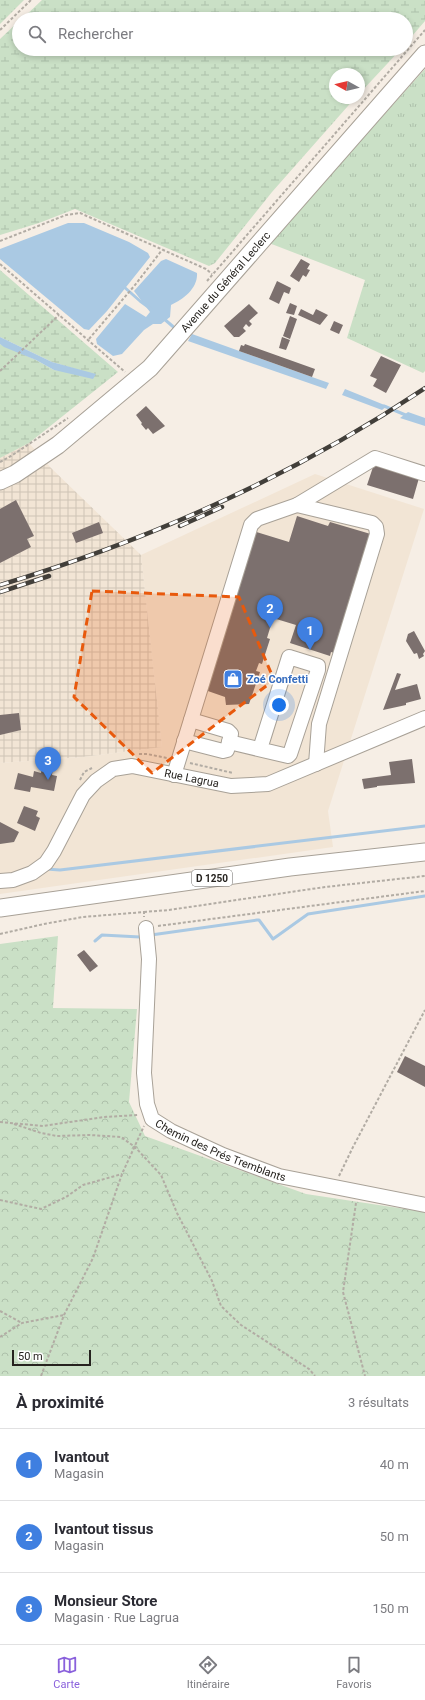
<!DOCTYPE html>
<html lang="fr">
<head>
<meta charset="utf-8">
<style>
  :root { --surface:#fff; --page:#f7f7f7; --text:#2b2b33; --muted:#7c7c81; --line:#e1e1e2; --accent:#8a61dc }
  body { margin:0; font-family:Roboto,sans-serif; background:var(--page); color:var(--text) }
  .compass { position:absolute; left:329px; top:68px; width:36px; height:36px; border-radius:50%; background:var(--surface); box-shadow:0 2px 6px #0003; rotate:278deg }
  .scale { position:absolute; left:12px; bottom:10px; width:79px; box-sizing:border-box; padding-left:4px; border:2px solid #26231f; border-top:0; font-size:11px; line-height:14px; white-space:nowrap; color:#26231f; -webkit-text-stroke:3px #fff; paint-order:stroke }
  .you { position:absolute; left:279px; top:705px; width:14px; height:14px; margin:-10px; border:3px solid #fff; border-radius:50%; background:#1a73e8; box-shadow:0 0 0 6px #1a73e833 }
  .badge { display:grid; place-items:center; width:26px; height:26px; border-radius:50%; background:var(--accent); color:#fff; font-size:13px; font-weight:700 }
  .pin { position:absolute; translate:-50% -33px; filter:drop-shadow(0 1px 2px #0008) }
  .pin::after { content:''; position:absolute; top:21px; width:14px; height:12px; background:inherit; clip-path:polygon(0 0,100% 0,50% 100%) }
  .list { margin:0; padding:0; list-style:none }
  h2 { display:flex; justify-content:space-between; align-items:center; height:52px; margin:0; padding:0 16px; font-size:17px }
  h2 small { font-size:13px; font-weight:400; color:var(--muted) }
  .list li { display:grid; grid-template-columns:26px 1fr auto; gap:12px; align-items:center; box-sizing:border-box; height:72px; padding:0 16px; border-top:1px solid var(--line) }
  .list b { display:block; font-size:15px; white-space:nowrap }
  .list p { margin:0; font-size:13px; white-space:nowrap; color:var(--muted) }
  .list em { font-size:13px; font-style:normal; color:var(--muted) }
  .icon { flex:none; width:22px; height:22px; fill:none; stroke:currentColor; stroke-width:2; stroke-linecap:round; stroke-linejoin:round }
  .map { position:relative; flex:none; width:425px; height:1376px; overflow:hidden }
  .search { position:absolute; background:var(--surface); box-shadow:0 2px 6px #0003; left:12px; right:12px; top:12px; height:44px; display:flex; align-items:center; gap:10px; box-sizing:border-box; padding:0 14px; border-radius:22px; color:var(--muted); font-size:15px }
  .sheet { height:268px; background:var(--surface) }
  nav { display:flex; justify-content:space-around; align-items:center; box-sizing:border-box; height:56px; border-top:1px solid var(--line); background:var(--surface); font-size:11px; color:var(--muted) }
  nav a { display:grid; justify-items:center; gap:2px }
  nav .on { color:var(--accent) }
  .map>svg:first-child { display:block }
</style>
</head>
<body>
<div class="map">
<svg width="425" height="1376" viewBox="0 0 425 1376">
  <defs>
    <pattern id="industrial-grid" width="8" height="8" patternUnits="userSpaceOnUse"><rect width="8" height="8" fill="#f2e5d5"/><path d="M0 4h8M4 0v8" fill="none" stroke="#cfc4b6"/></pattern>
    <pattern id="grass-tufts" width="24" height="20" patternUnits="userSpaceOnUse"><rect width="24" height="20" fill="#cae0c6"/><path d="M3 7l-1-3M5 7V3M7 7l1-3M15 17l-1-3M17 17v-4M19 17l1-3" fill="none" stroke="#adc0aa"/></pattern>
    <pattern id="forest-crowns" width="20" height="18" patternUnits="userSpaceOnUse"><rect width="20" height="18" fill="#cae0c6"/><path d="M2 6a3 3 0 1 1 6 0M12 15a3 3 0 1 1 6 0" fill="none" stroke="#adc0aa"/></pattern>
    <pattern id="wetland-marsh" width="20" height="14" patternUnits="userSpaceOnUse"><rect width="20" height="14" fill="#cae0c6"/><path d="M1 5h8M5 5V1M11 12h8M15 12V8" fill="none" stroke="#adc0aa"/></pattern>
  </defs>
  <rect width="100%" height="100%" fill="#f6eee5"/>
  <path fill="#f2e5d5" d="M315 474 424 509 328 811 333 847 0 894V763L82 757 162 747 141 555Z"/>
  <path fill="url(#industrial-grid)" d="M29 443 51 468 141 555 162 747 82 757 0 763V458Z"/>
  <path fill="url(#grass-tufts)" d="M425 69V371L423 373 347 338 365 280 269 243Z"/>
  <path fill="url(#forest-crowns)" d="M58 936 53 1008 137 1009 129 1102 145 1136 306 1194 425 1212V1376H0V944Z"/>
  <path fill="url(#wetland-marsh)" d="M0 0H24L0 24Z
    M42 0H425V21L406 43V19H22Z
    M19 21V49H401L359 94V74H335V98H355L272 192 215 263 209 266 75 209 39 223 0 235V39Z
    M0 270 118 372 29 443 0 458V344L36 360 54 370 96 375 52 362 0 337Z"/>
  <path fill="#aac9e3" d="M68 223H84L129 242 148 253 150 257 107 311 89 330 84 329 0 259V249Z
    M166 259 197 273C198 288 184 299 171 305L170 317 161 324H153L144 330 122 354 113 356 97 344 96 339 125 304 146 317 150 312 134 291 161 261Z
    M192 334 312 377 329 383 326 389 188 341Z
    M0 337 52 362 96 374 93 379 54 370 36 360 4 347 0 344Z
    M345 389 387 406 382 410 342 395Z
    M408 412 425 418V426L400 418Z"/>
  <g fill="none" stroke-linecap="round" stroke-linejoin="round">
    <path stroke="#aac9e3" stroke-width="3" d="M123 286 140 301 151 309
      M163 318 177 330
      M384 406 408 416
      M46 869 60 870 425 826
      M151 935 257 920H259L273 939 308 914 425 896
      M95 941 102 935 140 937"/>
  </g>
  <path fill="#7c706e" d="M301 259 310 264 307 269 310 270 306 277 303 275 299 282 290 276Z
    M277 281 291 288 289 294 284 292 279 304 269 299Z
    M290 303 297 306 294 315 286 313Z
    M249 304 258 313 249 321 252 324 249 327 246 324 243 328 246 331 239 337H234L224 326Z
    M301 309 313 315 316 309 328 315 320 325 298 315Z
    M290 316 297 319 290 339 283 336Z
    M334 321 343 325 339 334 330 330Z
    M282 337 290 340 286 350 279 348Z
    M245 344 315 369 312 377 239 351 241 345 244 346Z
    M381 356 401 365 386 393 373 386 377 379 370 376Z
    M146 406 165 426 153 434 148 428 146 430 141 424 142 423 136 415Z
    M374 464 419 478 413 499 367 485Z
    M16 500 34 536 27 539 31 547 0 563V509Z
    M297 516 328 526 330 522 374 535 337 654 331 652 330 656 290 643 296 625 273 618 267 638 270 639 262 664 259 663 256 671 260 672 249 704 226 705 225 697 205 690 253 531 289 542Z
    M99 522 103 533 76 543 72 533Z
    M414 631 425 651 423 654 424 656 419 659 417 653 414 654 406 641 408 634Z
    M397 673 401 674 395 690 417 684 421 699 406 703V705L383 710Z
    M19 713 21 730 0 735V715Z
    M412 759 415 783 377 786V787L364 789 362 779 391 775 389 762Z
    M42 766 53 768 52 775 57 776 54 791 31 787 30 792 14 789 18 773 33 777 34 771 41 773Z
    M24 806 38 811 36 816 40 818 35 831 17 823Z
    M0 822 19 832 14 842 0 844Z
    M84 950 98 966 90 972 77 955Z
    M405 1056 425 1066V1087L397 1072Z"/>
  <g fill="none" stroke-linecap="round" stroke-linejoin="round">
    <defs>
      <g id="minor">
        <path d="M297 505 372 523 376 527 377 534 319 724 316 764"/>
        <path d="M191 720 228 731 231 734 229 742"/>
        <path d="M184 741 223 751 227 750 229 742 288 756 290 754 318 670V666L289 657 260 749"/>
        <path d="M174 775 251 525 257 519 297 505 375 458 425 474"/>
        <path id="s1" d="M0 881 13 880 32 873 46 863 54 851 83 795 96 781 113 769 132 766 231 786 268 784 425 718"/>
        <path id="s2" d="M146 928 149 959 144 1073 147 1104 152 1119 171 1131 223 1155 279 1176 425 1205"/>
      </g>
      <g id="major">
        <path id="s3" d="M0 481 15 474 58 445 150 368 425 54"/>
        <path d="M0 908 290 867 425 852"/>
      </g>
    </defs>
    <use href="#minor" stroke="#a8a197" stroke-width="16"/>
    <use href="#major" stroke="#a8a197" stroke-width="19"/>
    <path stroke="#b2aca4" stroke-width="2" stroke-dasharray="3 2" stroke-linecap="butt" d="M0 30 31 0
      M0 241 66 215 80 213 206 269 212 274
      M0 264 125 372
      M207 281 425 30
      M89 339 135 285 162 250
      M0 371 59 315
      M0 462 11 456 68 418
      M139 754H147L167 758
      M190 763 233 773
      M80 780 84 772 92 768
      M144 912 169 910 325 887 425 876
      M158 926 425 891
      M0 934 44 924 83 917 144 912V917
      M0 1122 43 1126 104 1117 138 1115
      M14 1124 41 1133 57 1136 90 1135 121 1137 135 1147 161 1175 177 1213 212 1281 221 1306 241 1325 309 1369 315 1376
      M339 1176 353 1147 425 1010
      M0 1200 41 1209 66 1197 83 1185 122 1174
      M356 1203 343 1292 365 1376
      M0 1311 22 1323
      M0 1337 22 1323 64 1315
      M41 1376 64 1315 93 1258 122 1174 144 1126"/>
    <use href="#minor" stroke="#fff" stroke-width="14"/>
    <use href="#major" stroke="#fff" stroke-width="17"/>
    <defs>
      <path id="rail" d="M180 526 222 507
        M0 585C150 540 295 475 425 388
        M0 592 49 576"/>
    </defs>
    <use href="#rail" stroke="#423f3a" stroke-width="4.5"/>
    <use href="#rail" stroke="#fff" stroke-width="3" stroke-dasharray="9" stroke-linecap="butt"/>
  </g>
  <path fill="#e8590c" fill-opacity="0.2" stroke="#e8590c" stroke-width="3" stroke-dasharray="8 5" stroke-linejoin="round" d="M92 591 239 597 274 680 152 773 74 697Z"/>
  <defs>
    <symbol id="shop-square" viewBox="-11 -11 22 22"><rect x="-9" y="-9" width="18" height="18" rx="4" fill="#3f7fe0" stroke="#fff"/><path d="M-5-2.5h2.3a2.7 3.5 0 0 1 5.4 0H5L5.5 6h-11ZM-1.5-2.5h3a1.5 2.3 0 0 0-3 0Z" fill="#fff"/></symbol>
  </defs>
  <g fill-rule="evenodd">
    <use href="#shop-square" x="222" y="668" width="22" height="22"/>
  </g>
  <g text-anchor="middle" stroke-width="3" stroke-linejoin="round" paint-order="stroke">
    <rect fill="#fff" stroke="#676562" stroke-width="1" x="192" y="870" width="40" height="16" rx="3"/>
    <g font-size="10" font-weight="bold" fill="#26231f">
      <text x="212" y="882">D 1250</text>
    </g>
    <g font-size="11" fill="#26231f" stroke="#fff">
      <text dy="4" stroke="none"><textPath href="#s3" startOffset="303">Avenue du Général Leclerc</textPath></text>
      <text dy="4" stroke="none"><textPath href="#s1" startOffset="248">Rue Lagrua</textPath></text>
      <text dy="4" stroke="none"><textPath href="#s2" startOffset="268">Chemin des Prés Tremblants</textPath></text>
    </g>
    <g font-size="11" font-weight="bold" fill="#366cbe" stroke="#fff" text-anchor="start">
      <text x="247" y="683">Zoé Confetti</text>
    </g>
  </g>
</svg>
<svg class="compass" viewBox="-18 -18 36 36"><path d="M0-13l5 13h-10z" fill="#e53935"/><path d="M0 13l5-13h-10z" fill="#7c7c81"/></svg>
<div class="scale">50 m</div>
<div class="you"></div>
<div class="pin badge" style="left:310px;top:650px;background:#3f7fe0">1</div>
<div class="pin badge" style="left:270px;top:628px;background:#3f7fe0">2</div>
<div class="pin badge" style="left:48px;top:780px;background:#3f7fe0">3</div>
<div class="search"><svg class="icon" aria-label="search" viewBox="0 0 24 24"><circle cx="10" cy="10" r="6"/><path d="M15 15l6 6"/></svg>Rechercher</div>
</div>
<section class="sheet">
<h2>À proximité<small>3 résultats</small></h2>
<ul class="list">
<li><span class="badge" style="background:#3f7fe0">1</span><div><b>Ivantout</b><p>Magasin</p></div><em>40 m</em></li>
<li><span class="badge" style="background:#3f7fe0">2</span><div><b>Ivantout tissus</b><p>Magasin</p></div><em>50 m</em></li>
<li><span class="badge" style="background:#3f7fe0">3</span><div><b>Monsieur Store</b><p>Magasin · Rue Lagrua</p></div><em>150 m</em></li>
</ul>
</section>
<nav>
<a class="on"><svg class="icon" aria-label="map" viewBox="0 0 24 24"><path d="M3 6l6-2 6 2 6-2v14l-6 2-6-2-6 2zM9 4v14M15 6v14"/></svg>Carte</a>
<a><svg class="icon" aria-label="directions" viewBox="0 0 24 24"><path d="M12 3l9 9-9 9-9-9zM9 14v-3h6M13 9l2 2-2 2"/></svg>Itinéraire</a>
<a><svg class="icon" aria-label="saved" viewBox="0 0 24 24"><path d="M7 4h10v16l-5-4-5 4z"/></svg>Favoris</a>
</nav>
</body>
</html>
